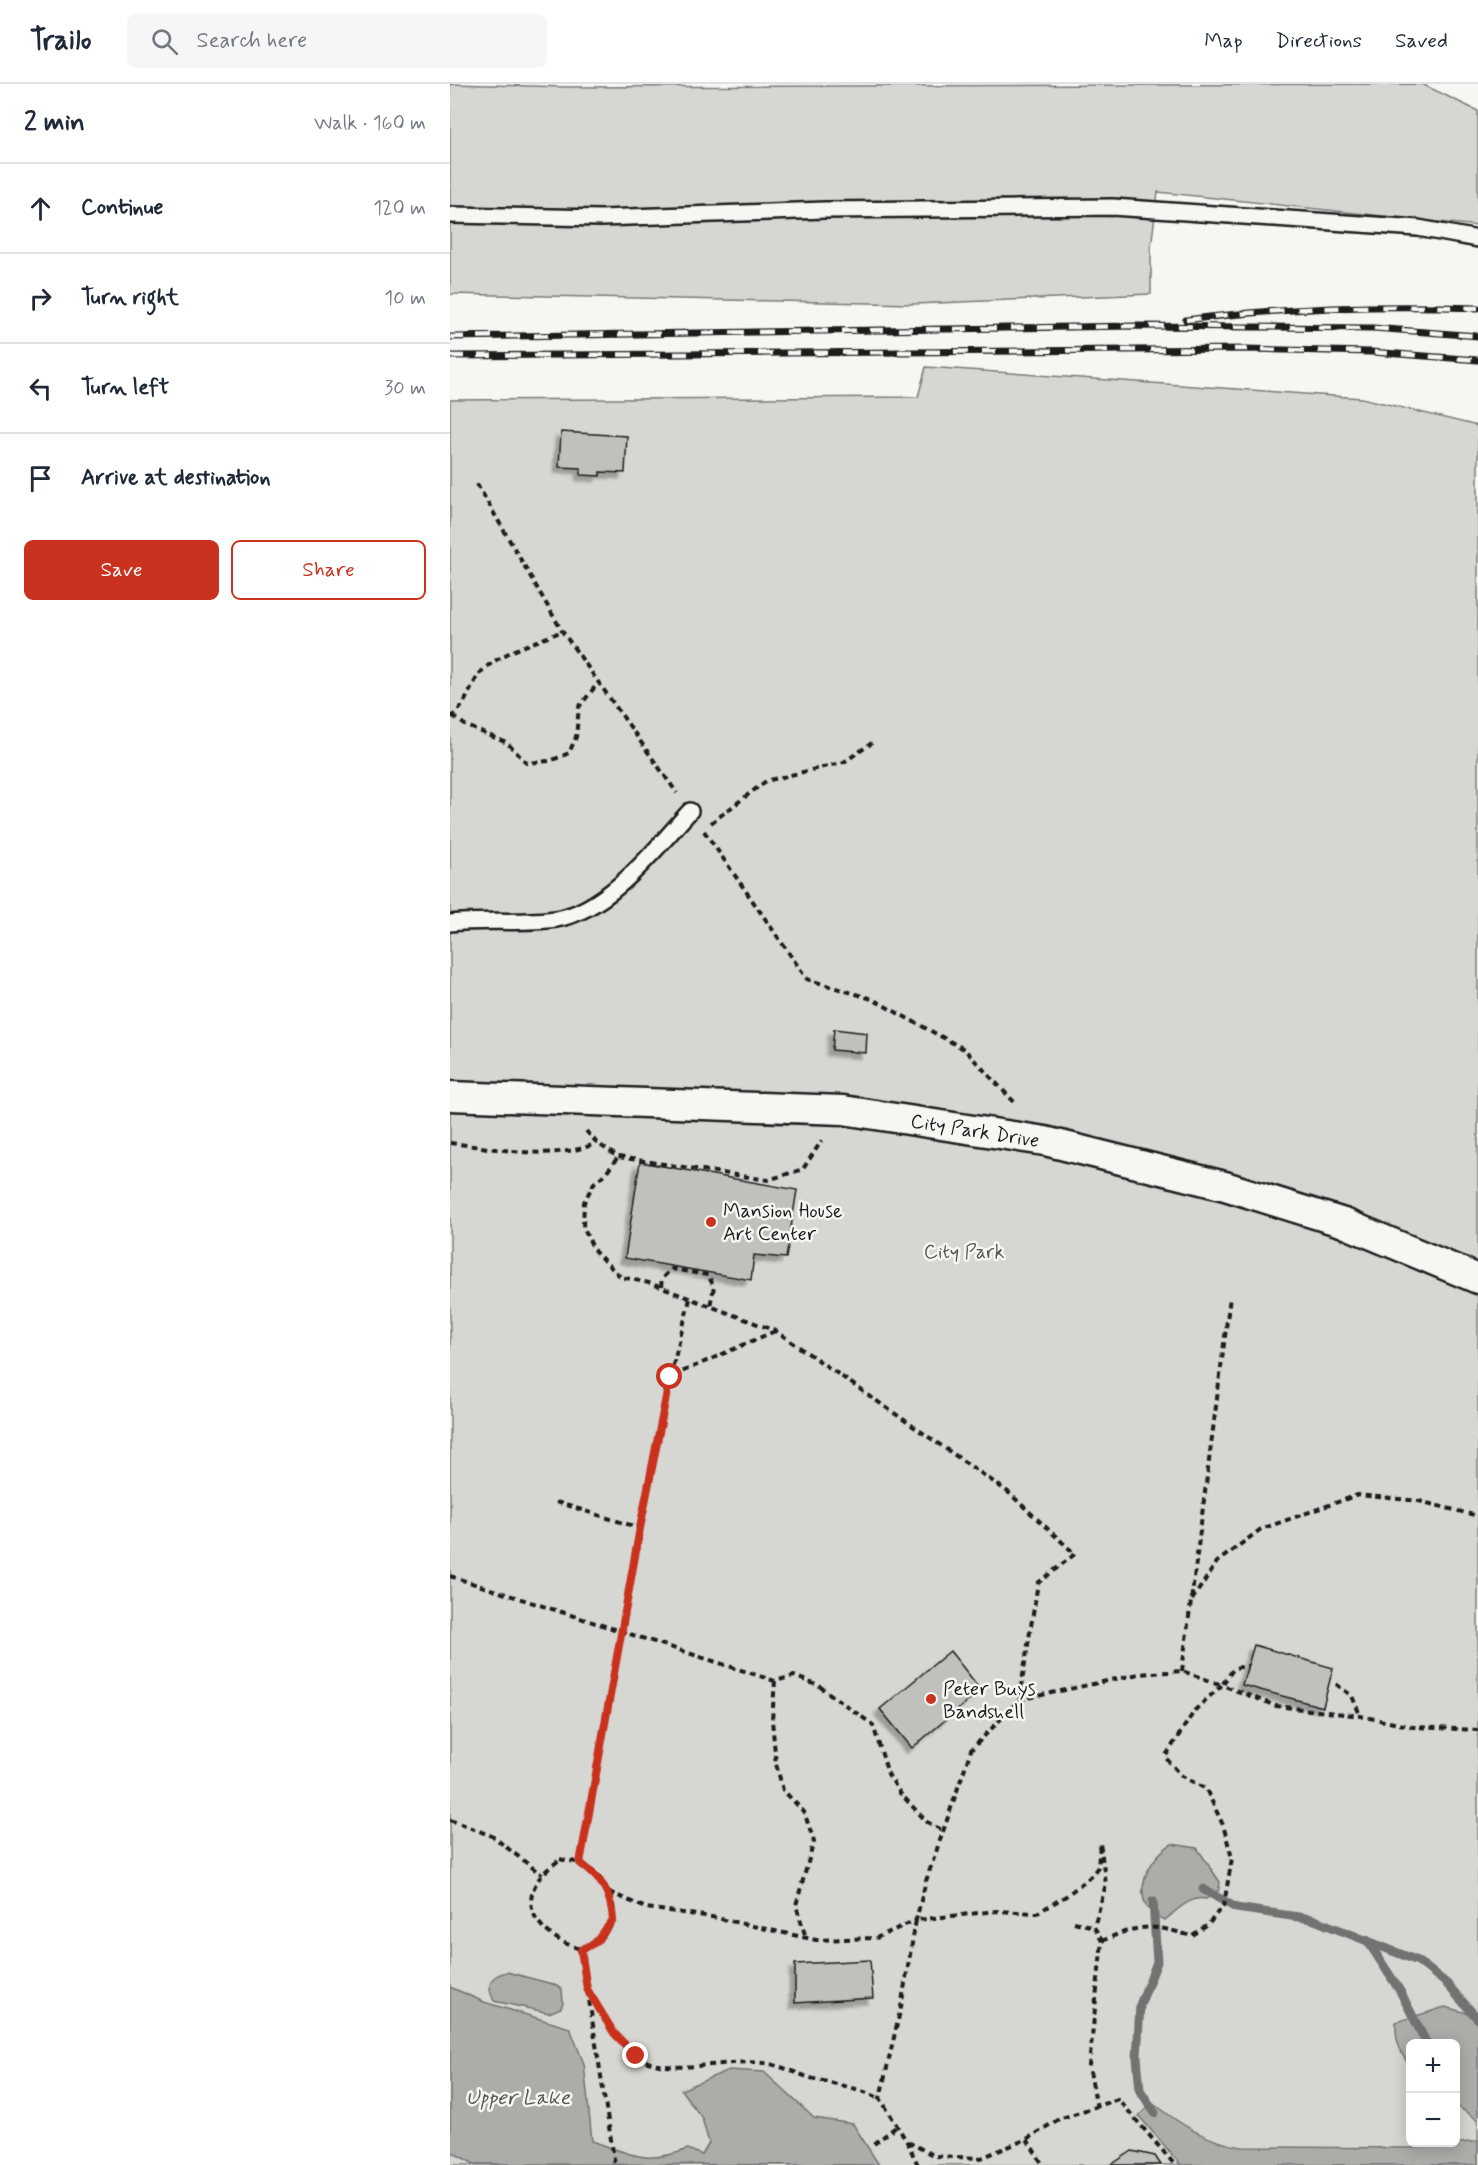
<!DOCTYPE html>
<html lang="en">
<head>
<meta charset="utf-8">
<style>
  :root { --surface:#fff; --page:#f6f6f7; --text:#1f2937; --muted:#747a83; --line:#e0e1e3; --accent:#c8321e }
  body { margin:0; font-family:Mynerve,sans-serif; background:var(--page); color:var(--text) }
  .controls { position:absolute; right:18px; bottom:18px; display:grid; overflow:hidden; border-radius:9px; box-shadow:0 3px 15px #0003 }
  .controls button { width:54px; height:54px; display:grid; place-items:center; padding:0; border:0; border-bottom:2px solid var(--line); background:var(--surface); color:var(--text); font:30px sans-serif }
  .stop { position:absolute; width:18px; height:18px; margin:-14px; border:4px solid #c8321e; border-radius:50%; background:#fff }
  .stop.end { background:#c8321e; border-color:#fff; box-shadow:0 2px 6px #0008 }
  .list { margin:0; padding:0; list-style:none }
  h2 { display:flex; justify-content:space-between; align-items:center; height:78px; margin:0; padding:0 24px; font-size:26px }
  h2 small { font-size:20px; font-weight:400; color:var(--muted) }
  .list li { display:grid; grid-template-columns:39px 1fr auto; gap:18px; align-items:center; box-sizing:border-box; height:90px; padding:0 24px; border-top:2px solid var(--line) }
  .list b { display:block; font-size:22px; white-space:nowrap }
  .list em { font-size:20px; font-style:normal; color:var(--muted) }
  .actions { display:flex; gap:12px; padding:18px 24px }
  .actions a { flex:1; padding:14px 0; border:2px solid var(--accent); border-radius:9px; text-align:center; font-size:21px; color:var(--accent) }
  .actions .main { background:var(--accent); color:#fff }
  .icon { flex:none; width:33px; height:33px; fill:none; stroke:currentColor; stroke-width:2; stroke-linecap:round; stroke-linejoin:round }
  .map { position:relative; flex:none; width:1028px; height:2081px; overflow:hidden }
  header { display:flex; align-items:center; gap:36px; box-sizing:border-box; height:84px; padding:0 30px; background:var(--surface); border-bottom:2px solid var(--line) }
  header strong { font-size:28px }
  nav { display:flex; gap:33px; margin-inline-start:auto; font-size:21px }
  .search { width:420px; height:54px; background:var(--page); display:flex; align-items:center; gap:15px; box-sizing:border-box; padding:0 21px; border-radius:9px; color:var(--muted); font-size:22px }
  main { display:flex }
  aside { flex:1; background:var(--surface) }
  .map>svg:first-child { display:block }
</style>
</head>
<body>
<header>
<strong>Trailo</strong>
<div class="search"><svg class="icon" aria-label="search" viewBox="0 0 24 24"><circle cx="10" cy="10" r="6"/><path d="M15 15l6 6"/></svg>Search here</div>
<nav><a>Map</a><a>Directions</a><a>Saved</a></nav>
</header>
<main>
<aside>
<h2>2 min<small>Walk · 160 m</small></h2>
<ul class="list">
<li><svg class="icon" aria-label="ahead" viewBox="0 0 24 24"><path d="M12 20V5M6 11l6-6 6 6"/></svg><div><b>Continue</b></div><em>120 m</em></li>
<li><svg class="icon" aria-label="right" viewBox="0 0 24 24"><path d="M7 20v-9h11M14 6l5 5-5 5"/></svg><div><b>Turn right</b></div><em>10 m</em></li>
<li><svg class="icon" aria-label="left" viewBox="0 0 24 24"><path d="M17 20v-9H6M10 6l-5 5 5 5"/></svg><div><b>Turn left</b></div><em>30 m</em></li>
<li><svg class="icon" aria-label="arrive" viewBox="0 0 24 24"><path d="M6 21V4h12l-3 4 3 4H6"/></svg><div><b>Arrive at destination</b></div></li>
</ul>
<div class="actions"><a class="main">Save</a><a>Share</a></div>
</aside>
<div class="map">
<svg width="1028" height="2081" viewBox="0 0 1028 2081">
  <defs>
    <filter id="shadow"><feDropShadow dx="-5.5" dy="5.5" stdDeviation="1.5" flood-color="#0004"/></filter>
  </defs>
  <rect width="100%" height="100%" fill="#f6f6f2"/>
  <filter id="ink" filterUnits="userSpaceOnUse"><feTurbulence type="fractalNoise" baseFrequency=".0167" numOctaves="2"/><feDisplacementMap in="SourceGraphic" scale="12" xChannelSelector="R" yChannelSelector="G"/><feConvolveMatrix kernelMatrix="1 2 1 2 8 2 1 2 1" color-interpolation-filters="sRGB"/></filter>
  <g filter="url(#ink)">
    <path fill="#d6d6d2" stroke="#797977" stroke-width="1.5" fill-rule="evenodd" d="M0 0 116 3 972 0 1028 27V142L708 108 701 163V210L464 220 0 210Z
      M476 283 912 314 1028 342V2081H0V316L468 313ZM960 1960H1006V2058H960Z"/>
    <path fill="#acaca9" stroke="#727271" stroke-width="1.5" d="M722 1760 747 1764 770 1798 769 1806 756 1815C741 1811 726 1827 715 1836 676 1823 695 1775 722 1760Z
      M57 1888 106 1901 112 1905 113 1919 111 1924 99 1929 44 1917C36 1901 39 1892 57 1888Z
      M0 1903 34 1918 120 1944 134 1980 142 2057C183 2071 196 2081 238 2065L252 2071 259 2059 252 2034 231 2006 279 1986 314 1988 364 2034 403 2040 429 2081 24 2080 0 2067Z
      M995 1923 1028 1932V2036L1006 2021V1960H960V1981C949 1970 945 1953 946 1938Z
      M702 2018C731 2041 755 2057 792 2063L962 2064 1028 2057V2081H731L689 2032Z"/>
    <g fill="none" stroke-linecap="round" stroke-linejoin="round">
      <path stroke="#727271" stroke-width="9" d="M753 1805 786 1824 862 1835 968 1877 996 1899 1028 1935
        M703 1817 707 1878 690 1921 687 1973 690 2006 705 2029
        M917 1856 950 1907 977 1960"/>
    </g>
    <path fill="#c0c0bd" stroke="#1c1c1c" stroke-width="1.5" filter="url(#shadow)" d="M111 348 177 352 175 389 150 388V392L131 391V384L109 383Z
      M384 945 417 949 416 969 382 966Z
      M190 1078 347 1106 336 1174 304 1171 301 1196 175 1174Z
      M804 1561 883 1584 873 1623 792 1601Z
      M500 1567 531 1606 462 1664 430 1625Z
      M420 1876 423 1914 345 1919V1880Z
      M682 2067 705 2072 711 2081H661Z"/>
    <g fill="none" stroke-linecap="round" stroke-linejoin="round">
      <defs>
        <path id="lane" d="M0 131 151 134 375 126 663 123 968 144 1028 155
          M0 839C35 835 71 840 106 835 158 827 207 763 240 727"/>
        <path id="street" d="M0 1012 393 1026 595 1057 775 1102 894 1139 1028 1195"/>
      </defs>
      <use href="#lane" stroke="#1c1c1c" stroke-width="20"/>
      <use href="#street" stroke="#1c1c1c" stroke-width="33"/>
      <path stroke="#1c1c1c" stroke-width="4" stroke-dasharray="6 4.5" stroke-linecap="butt" d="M27 400 112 547 227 709
        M3 632 15 641 57 659 77 679 100 677 119 669 126 653 129 623 148 599
        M0 633C16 625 20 600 32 587 53 567 86 559 112 547
        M261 739 316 697 394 678 422 659
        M254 747 357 895 422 915 514 965 567 1021
        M136 1047 147 1059 168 1073 318 1096 353 1085 372 1056
        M0 1059C46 1064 103 1078 147 1059
        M211 1203 212 1194 222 1185 258 1191 264 1203 260 1222
        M240 1215 220 1293 325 1247
        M106 1418 190 1444
        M0 1492 325 1597 344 1592 369 1602 423 1641 438 1690 450 1709 477 1738 494 1747
        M742 1516 767 1478 811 1445 908 1411 969 1417 1028 1432
        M732 1587 780 1213
        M325 1597 322 1636 326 1680 333 1706 354 1728 364 1757 346 1821 356 1854
        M886 1600 902 1612 910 1631
        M569 1616 689 1590 732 1587 772 1601 784 1584 798 1582
        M0 1736 42 1752 92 1791
        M110 1775C116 1777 124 1777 129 1779 149 1787 169 1816 162 1838 157 1852 143 1860 131 1865 98 1856 63 1826 92 1791 97 1785 105 1780 110 1775Z
        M130 1779 190 1444 220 1293
        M159 1808 196 1824 262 1833 366 1856 426 1854 466 1836 476 1797 521 1666 569 1616 588 1499 625 1470 558 1408 326 1247 199 1199 171 1193 145 1168 133 1143 134 1118 144 1099 157 1088 168 1073
        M624 1838 644 1843 652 1857
        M131 1865 165 2081
        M137 1905C151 1928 163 1954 185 1971 217 1996 281 1972 320 1980 335 1983 349 1991 364 1995 386 2000 408 2004 429 2014
        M647 2024 639 1982 652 1857C689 1840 703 1840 741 1852L758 1841 774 1820 782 1774 773 1741 756 1705 732 1692 715 1673 745 1626 772 1601 826 1622 910 1632 963 1643 1028 1646
        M577 2055 593 2081
        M458 2058 485 2072 531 2074 577 2055 609 2035 668 2015 725 2081
        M424 2060 447 2042
        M468 2081 457 2058 430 2014 451 1923 466 1836 546 1827 587 1829 616 1812 640 1793 648 1783 650 1759 656 1800 644 1843"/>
      <use href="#lane" stroke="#f6f6f2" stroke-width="15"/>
      <use href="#street" stroke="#f6f6f2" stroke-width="28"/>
      <defs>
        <path id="rail" d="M736 236C834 223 929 221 1028 224
          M0 253 685 242 923 244 1028 252
          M0 272 797 265 921 268 1028 276"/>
      </defs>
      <use href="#rail" stroke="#1c1c1c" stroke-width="7"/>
      <use href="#rail" stroke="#f6f6f2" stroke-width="4.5" stroke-dasharray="14" stroke-linecap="butt"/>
    </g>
  </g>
  <g fill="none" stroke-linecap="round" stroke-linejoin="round" filter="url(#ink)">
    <path stroke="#c8321e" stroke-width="8" d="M186 1972 164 1949 137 1905 131 1866 146 1858 163 1836C161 1808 152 1795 130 1779L190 1444 220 1293"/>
  </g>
  <g fill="#c8321e" stroke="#f6f6f2" stroke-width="2">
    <circle cx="261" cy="1138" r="6"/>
    <circle cx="481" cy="1615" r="6"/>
  </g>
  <g text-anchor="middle" stroke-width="5" stroke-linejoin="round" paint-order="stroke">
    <g font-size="20" fill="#1c1c1c" stroke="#f6f6f2">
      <text transform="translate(525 1046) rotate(9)" y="7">City Park Drive</text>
    </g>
    <g font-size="20" fill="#1c1c1c" stroke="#f6f6f2" text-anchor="start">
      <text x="273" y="1133">Mansion House<tspan x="273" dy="23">Art Center</tspan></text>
      <text x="493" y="1611">Peter Buys<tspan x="493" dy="23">Bandshell</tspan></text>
    </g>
    <g font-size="20" fill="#545453" stroke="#f6f6f2">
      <text x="514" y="1174">City Park</text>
    </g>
    <g font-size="21" font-style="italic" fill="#565654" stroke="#f6f6f2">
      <text x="68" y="2020">Upper Lake</text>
    </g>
  </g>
</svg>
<div class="controls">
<button>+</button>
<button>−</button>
</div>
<div class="stop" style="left:220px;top:1293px"></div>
<div class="stop end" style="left:186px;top:1972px"></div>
</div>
</main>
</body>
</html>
